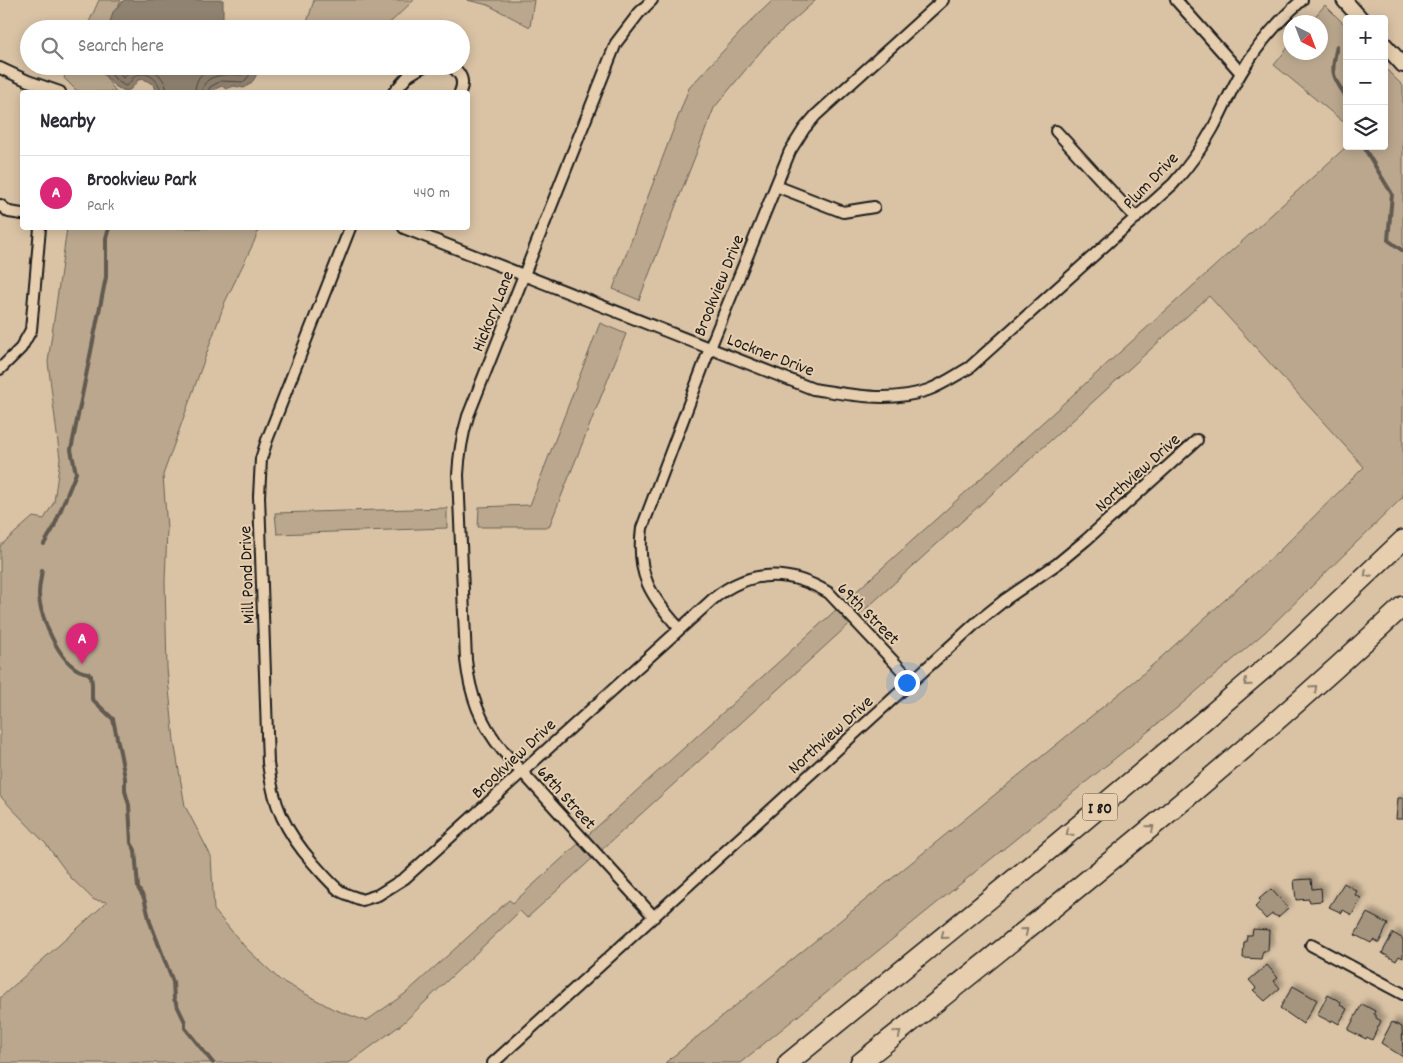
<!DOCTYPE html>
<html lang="en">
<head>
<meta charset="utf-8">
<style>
  :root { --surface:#fff; --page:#f7f7f7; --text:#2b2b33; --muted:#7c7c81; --line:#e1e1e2; --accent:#db2777 }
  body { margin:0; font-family:Dekko,sans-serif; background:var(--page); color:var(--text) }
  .controls { position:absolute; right:15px; top:15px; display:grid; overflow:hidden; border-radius:5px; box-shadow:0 2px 12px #0003 }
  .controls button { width:45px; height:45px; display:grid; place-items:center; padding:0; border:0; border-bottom:1px solid var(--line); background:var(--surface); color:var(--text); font:25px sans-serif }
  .compass { position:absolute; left:1283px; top:15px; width:45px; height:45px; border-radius:50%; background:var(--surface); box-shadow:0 2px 12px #0003; rotate:138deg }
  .you { position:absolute; left:906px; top:682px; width:18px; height:18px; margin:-12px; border:4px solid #fff; border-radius:50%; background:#1a73e8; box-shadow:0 0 0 8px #1a73e833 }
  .badge { display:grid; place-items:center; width:32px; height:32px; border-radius:50%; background:var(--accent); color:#fff; font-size:16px; font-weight:700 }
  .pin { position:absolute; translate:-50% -41px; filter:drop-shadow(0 1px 2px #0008) }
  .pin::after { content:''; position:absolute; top:26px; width:18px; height:15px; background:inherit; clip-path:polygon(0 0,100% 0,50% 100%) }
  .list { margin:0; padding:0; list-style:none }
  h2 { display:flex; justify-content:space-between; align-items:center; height:65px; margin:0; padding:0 20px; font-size:21px }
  h2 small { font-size:16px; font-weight:400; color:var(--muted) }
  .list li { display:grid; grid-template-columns:32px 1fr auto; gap:15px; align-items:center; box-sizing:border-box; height:75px; padding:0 20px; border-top:1px solid var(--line) }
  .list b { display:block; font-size:19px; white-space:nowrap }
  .list p { margin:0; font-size:16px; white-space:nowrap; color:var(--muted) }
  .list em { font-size:16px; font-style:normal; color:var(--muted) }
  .icon { flex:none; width:28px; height:28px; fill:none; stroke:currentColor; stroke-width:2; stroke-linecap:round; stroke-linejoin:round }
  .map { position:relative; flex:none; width:1403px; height:1063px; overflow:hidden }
  .search { position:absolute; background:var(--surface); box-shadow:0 2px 12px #0003; left:20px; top:20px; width:450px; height:55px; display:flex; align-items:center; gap:12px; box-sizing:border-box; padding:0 18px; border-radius:28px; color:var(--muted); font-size:19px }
  .panel { position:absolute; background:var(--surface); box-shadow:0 2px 12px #0003; left:20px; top:90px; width:450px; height:140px; border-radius:5px }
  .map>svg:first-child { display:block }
</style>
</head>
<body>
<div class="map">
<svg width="1403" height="1063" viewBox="0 0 1403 1063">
  <defs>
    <filter id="shadow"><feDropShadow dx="4.5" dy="-4.5" stdDeviation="2.5" flood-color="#0004"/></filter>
  </defs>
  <rect width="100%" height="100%" fill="#dac3a5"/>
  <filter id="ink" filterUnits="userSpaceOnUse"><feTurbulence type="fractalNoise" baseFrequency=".02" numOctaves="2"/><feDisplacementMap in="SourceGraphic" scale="10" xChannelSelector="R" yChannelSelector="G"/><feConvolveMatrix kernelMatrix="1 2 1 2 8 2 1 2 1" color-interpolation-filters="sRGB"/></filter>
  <g filter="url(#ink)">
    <path fill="#baa78e" stroke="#6b6255" d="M99 0H121L107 29H86Z
      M314 0H414L393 20 382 29H305Z
      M467 0H534L530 27 488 5Z
      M773 0H816L766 45 714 108 639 300 613 289 689 88 748 24Z
      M1325 5 1347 27V125L1274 65 1290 45V52H1320V22H1310Z
      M69 66H98L116 92H82L76 90 64 78Z
      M1384 67 1403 86V497L1265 632 1177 708 740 1063H665L1137 679 1277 553 1364 467 1209 296 527 918 520 911 402 1024 349 1063H0V998L107 902 94 900 71 878 46 844 0 796V546L33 517 44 519 54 502 60 459 48 362 67 228H259L254 242 225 302 163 475 167 529 165 582 167 668 174 741 185 806 211 856 214 910 246 948 280 980 333 1009 366 1021 406 993 509 900 513 903 1347 146H1384Z
      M600 323 626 334 549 527H478L479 507 530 505Z
      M447 508V528L277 534 275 513Z"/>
    <path fill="#918371" stroke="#625a4f" d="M124 0H223V23L219 29H108L113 12Z
      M99 66H257C259 75 252 84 244 88L234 86 226 89 222 86 217 88 212 92H157L154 85 144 79 138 80 132 88 128 91C113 90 107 77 99 66Z"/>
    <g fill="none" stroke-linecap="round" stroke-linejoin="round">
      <path stroke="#4b453e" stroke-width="1" d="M105 66 116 80 125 86C131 84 131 78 137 75 149 70 160 82 161 92
        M113 66 123 78C127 75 131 70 136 69 152 63 166 78 167 92
        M195 92C196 62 223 72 239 66
        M202 92C203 73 228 74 242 75L247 66
        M208 92 210 87 221 81 244 82 251 73 253 66"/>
      <path stroke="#625a4f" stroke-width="4" d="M1337 46C1331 73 1331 75 1347 98
        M1365 146 1366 151 1392 194 1388 240 1403 251
        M44 544 53 529 76 473 71 450 106 277V238L109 228
        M42 570C41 578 39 586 39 594 39 617 62 671 88 673L91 676 92 684V699L113 719 121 757 125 778V791L129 805 131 843 135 850 138 888 144 898 150 922 173 982 174 999 185 1022V1028L213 1063"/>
    </g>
    <path fill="#a5957f" stroke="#1c1c1c" filter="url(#shadow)" d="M1398 798H1403V819H1396Z
      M1311 879 1312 889 1321 888 1322 901 1310 902 1309 899 1296 900 1294 880Z
      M1344 883 1357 891 1355 895 1361 898 1352 915 1343 910 1342 913 1329 907Z
      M1271 889 1288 908 1278 917 1272 914 1266 919 1255 907 1261 901 1259 899Z
      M1367 913 1388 924 1379 943 1373 940 1371 943 1355 935Z
      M1253 929 1269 930 1268 951H1263L1261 959 1243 958 1244 942H1246L1247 935H1252Z
      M1393 933 1403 939V958L1399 956 1396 961 1382 953Z
      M1267 965 1278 978 1274 981 1280 988 1265 1001 1253 990 1256 988 1249 980Z
      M1293 986 1317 1000 1303 1024 1280 1008Z
      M1328 995 1341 1002 1340 1005 1347 1009 1339 1024 1332 1020 1331 1022 1317 1015Z
      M1362 1004 1375 1011 1374 1014 1376 1015V1018L1381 1021 1372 1040 1367 1037 1366 1039 1348 1030Z
      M1392 1022 1402 1027 1403 1057 1381 1043Z"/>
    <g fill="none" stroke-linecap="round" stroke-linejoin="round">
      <defs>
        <path id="street" d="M652 0 639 13 616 43 468 416C462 436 459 454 458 475L466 660C470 695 480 723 503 751L654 917
          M1176 0 1241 73
          M450 66C461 72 465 81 460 92
          M0 68 28 81 60 92
          M394 92 409 75 424 66
          M1056 131 1136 218
          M776 186 843 212 874 207
          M0 205 9 212 22 214
          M350 228 267 440 261 459 259 496 268 763C273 805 285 831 313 863 322 873 330 883 340 891 347 895 355 897 362 900L378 895 405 878 713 599C750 569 789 569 829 593L912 681
          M404 228 813 389C852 395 890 403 928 390 942 385 956 375 969 368L1173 184C1188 167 1202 148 1213 128 1223 110 1230 91 1241 73 1257 46 1278 21 1302 0
          M0 369 21 348 31 330 40 228
          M680 629C650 596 636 574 642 528L710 348 790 151 804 129 816 115 943 0
          M1311 945 1403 994
          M493 1063 976 623 1006 599 1057 564 1086 540 1197 440"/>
        <path id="secondary" d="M1344 0 1361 19
          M1384 44 1403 65"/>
        <path id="highway" d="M788 1063 1030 866 1203 721 1291 646 1403 540
          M860 1063C1045 915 1230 769 1403 606"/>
      </defs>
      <use href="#street" stroke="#1c1c1c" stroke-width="14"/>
      <use href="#secondary" stroke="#1c1c1c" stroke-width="18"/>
      <use href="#highway" stroke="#1c1c1c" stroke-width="22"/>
      <use href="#street" stroke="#e6ceae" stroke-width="10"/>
      <use href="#secondary" stroke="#e6ceae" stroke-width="14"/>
      <use href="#highway" stroke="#e6ceae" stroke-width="19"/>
    </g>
    <defs><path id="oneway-chevron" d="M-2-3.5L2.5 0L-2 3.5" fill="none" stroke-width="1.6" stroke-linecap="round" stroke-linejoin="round" transform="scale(1.25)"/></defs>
    <g stroke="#8b7e6c">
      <use href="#oneway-chevron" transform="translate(1367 574) rotate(137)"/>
      <use href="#oneway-chevron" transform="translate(1247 683) rotate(139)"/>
      <use href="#oneway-chevron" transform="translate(1314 688) rotate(-42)"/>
      <use href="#oneway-chevron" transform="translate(1151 828) rotate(-40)"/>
      <use href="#oneway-chevron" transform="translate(1069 833) rotate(140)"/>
      <use href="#oneway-chevron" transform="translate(1025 931) rotate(-39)"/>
      <use href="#oneway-chevron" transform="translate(944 936) rotate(141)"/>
      <use href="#oneway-chevron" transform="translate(898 1033) rotate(-39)"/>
    </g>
  </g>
  <g text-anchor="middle" stroke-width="4" stroke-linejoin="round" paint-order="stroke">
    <rect fill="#e6ceae" stroke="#595148" stroke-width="1" x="1082.5" y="793.5" width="35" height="27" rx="4"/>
    <g font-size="16" font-weight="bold" fill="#1c1c1c">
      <text x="1100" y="813">I 80</text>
    </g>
    <g font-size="18" fill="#1c1c1c" stroke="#e6ceae">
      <text transform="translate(1150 180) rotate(-46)" y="6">Plum Drive</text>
      <text transform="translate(718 285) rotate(-68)" y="6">Brookview Drive</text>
      <text transform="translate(492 311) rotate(-68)" y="6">Hickory Lane</text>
      <text transform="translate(771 354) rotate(21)" y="6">Lockner Drive</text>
      <text transform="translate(1137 472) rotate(-42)" y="6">Northview Drive</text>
      <text transform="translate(246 575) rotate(-92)" y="6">Mill Pond Drive</text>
      <text transform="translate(869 613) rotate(45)" y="6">69th Street</text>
      <text transform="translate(830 734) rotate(-42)" y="6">Northview Drive</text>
      <text transform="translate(513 758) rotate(-43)" y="6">Brookview Drive</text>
      <text transform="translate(567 797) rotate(48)" y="6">68th Street</text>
    </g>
  </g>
</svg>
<div class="controls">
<button>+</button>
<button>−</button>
<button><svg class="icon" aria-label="layers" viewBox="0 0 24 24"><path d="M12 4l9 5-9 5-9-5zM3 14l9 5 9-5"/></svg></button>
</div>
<svg class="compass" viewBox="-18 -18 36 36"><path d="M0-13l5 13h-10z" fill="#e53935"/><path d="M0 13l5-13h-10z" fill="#7c7c81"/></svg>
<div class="you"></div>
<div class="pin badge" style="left:82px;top:664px">A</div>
<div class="search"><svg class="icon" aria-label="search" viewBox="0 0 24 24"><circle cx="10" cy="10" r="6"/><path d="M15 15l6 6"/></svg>Search here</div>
<section class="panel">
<h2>Nearby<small></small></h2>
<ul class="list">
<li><span class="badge">A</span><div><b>Brookview Park</b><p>Park</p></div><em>440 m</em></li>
</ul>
</section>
</div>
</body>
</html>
